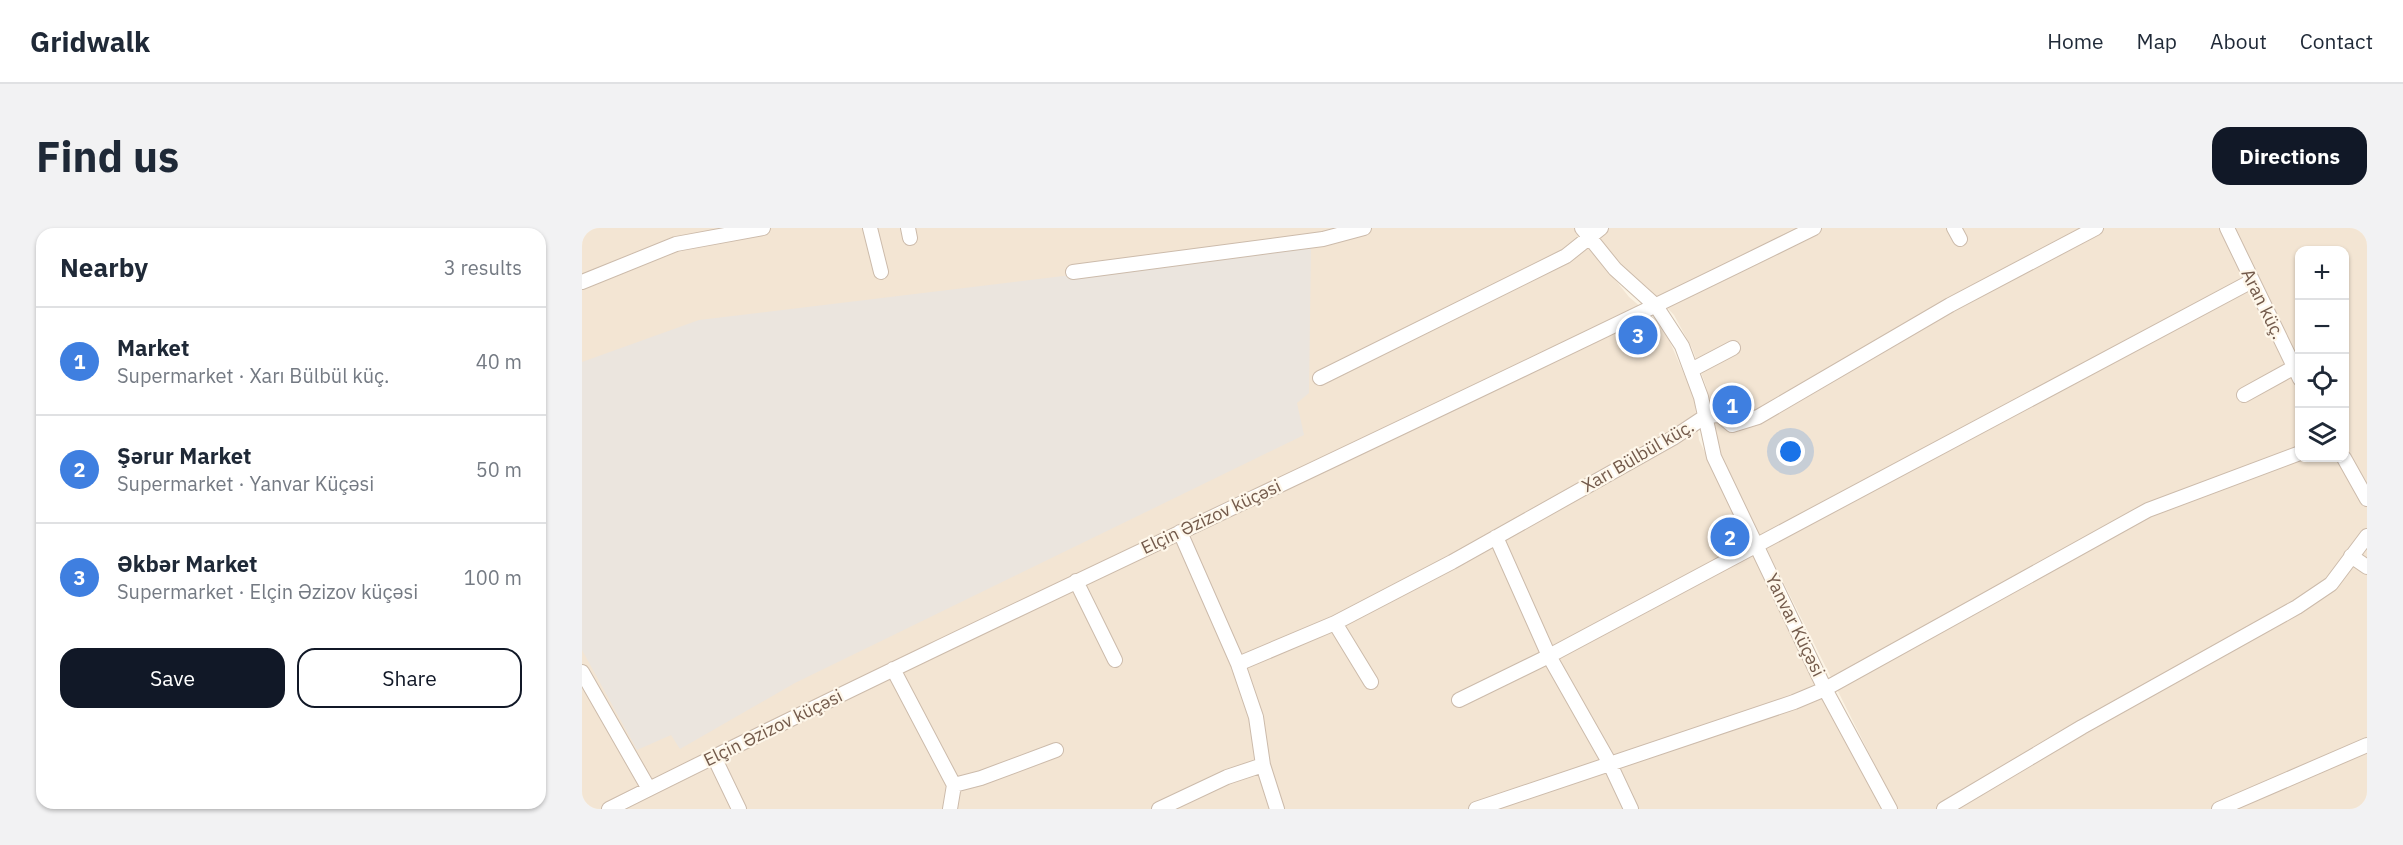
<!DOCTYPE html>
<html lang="en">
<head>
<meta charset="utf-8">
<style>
  :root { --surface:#fff; --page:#f2f2f3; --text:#1f2937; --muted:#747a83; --line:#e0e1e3; --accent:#111827 }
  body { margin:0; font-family:"IBM Plex Sans",sans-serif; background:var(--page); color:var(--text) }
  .controls { position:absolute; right:18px; top:18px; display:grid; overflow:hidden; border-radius:12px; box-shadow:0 2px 4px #0004 }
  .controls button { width:54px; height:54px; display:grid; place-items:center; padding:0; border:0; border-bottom:2px solid var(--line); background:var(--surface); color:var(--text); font:30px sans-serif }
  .you { position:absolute; left:1209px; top:224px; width:21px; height:21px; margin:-15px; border:4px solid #fff; border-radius:50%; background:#1a73e8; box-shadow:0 0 0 9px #1a73e833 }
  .badge { display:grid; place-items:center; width:39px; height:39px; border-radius:50%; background:var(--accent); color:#fff; font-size:20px; font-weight:700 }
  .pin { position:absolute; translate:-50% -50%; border:3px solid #fff; box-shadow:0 2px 6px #0006 }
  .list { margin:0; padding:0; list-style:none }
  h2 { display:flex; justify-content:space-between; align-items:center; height:78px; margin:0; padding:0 24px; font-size:26px }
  h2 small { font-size:20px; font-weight:400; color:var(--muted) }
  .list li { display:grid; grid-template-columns:39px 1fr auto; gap:18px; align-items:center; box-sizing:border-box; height:108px; padding:0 24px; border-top:2px solid var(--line) }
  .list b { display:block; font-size:22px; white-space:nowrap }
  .list p { margin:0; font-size:20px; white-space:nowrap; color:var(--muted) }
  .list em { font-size:20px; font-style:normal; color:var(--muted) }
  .actions { display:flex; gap:12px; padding:18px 24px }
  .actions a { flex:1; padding:14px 0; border:2px solid var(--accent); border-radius:18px; text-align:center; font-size:21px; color:var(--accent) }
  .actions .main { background:var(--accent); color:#fff }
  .icon { flex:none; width:33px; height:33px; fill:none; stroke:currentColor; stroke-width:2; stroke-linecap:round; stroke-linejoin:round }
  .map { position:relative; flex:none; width:1785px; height:581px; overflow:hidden; border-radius:18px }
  header { display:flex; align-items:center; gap:36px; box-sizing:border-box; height:84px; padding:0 30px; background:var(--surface); border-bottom:2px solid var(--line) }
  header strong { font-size:28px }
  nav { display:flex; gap:33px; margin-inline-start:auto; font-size:21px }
  .intro { display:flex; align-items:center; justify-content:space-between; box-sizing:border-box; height:144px; padding:0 36px }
  h1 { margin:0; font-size:42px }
  .button { padding:15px 27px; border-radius:18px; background:var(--accent); color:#fff; font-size:21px; font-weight:700 }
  main { display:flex; gap:36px; padding:0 36px }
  aside { flex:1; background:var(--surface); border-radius:18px; box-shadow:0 2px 4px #0004 }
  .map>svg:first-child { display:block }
</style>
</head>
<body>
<header>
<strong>Gridwalk</strong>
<nav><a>Home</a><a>Map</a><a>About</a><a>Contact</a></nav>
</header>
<div class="intro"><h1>Find us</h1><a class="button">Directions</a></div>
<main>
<aside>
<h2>Nearby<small>3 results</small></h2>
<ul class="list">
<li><span class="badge" style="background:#3f7fe0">1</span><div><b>Market</b><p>Supermarket · Xarı Bülbül küç.</p></div><em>40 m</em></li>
<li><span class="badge" style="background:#3f7fe0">2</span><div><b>Şərur Market</b><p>Supermarket · Yanvar Küçəsi</p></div><em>50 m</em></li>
<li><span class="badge" style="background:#3f7fe0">3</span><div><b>Əkbər Market</b><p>Supermarket · Elçin Əzizov küçəsi</p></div><em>100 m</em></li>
</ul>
<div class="actions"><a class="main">Save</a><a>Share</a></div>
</aside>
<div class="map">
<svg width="1785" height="581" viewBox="0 0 1785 581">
  <rect width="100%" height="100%" fill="#fbf3e4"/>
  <path fill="#f3e5d3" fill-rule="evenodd" d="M0 0H992L1047 69 1072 90 1087 112 1112 169 1117 212 1229 445 1299 581H0Z
    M1007 0H1785V581H1315L1149 250 1132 211 1124 158 1110 120 1092 87 1065 59 1043 44ZM1718 22H1762V230H1718Z"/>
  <path fill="#ebe5de" d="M729 18 727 165 715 175 722 207 213 455 98 521 89 507 55 522 0 422V134L117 92Z"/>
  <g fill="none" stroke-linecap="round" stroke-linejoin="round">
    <defs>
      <path id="minor" d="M288 0 299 44
        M326 0 328 10
        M1000 0 1033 41 1074 78 1100 118 1119 169 1132 229 1243 461 1308 581
        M1372 0 1378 11
        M1645 0 1718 151
        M491 44 741 11 782 0
        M0 54 94 16 181 0
        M1111 141 1151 120
        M738 150 984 28 1019 0
        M1662 167 1711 140
        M1762 230 1785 271
        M598 304 656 436 674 489 681 537 695 581
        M914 309 967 428 1027 534 1049 581
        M1769 328 1785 339
        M494 353 533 432
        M753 395 789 454
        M656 436 753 395 870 334 1091 210 1124 188 1138 187 1150 197 1176 189 1368 77 1514 0
        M311 441 372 557 368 581
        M0 444 67 561
        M877 472 967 428 1670 53
        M132 529 157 581
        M372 557 399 550 474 522
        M27 581C426 381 832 198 1232 0
        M577 581 645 549 681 537
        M894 581 1212 474 1243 461 1566 282 1718 225
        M1362 581 1500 499 1715 379 1749 356 1785 308
        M1637 581 1785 517"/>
    </defs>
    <use href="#minor" stroke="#ccbbab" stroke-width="16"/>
    <use href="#minor" stroke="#fff" stroke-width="14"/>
  </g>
  <g text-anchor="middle" stroke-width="4.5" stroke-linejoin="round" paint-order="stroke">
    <g font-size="18" fill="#735a4b" stroke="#fef7ea">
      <text transform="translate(1681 76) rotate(64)" y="6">Aran küç.</text>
      <text transform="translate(1056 228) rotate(-30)" y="6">Xarı Bülbül küç.</text>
      <text transform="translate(629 289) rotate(-25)" y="6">Elçin Əzizov küçəsi</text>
      <text transform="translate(1213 397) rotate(64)" y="6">Yanvar Küçəsi</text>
      <text transform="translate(191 500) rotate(-26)" y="6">Elçin Əzizov küçəsi</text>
    </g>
  </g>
</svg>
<div class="controls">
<button>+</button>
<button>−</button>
<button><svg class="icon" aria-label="locate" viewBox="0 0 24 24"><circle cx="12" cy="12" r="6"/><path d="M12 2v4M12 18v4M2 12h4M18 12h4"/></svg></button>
<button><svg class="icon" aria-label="layers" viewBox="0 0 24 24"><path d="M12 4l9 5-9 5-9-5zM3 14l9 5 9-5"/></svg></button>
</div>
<div class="you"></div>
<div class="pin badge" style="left:1150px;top:177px;background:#3f7fe0">1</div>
<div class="pin badge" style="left:1148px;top:309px;background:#3f7fe0">2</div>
<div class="pin badge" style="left:1056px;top:107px;background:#3f7fe0">3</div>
</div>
</main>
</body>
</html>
